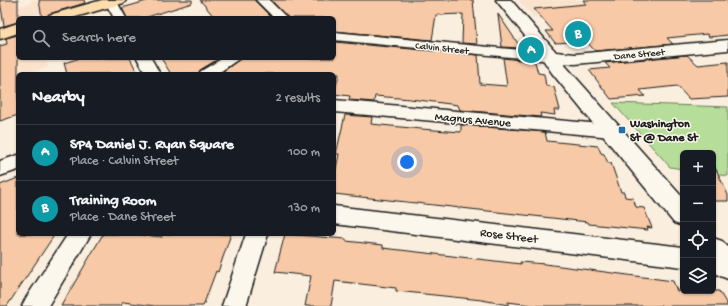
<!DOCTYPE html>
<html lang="en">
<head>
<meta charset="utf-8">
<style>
  :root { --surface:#171b24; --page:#242831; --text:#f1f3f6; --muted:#9ea1a6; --line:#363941; --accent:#7c3aed }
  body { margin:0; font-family:"Gochi Hand",sans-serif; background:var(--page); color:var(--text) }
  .controls { position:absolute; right:12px; bottom:12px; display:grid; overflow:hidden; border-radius:6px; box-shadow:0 1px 3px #0004 }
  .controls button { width:36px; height:36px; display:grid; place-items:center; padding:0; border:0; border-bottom:1px solid var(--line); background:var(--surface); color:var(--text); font:20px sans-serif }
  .you { position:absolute; left:407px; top:162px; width:14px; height:14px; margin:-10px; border:3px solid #fff; border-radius:50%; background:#1a73e8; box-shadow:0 0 0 6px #1a73e833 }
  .badge { display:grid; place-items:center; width:26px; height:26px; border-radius:50%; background:var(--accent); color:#fff; font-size:13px; font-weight:700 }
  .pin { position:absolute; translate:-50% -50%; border:2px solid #fff; box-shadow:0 1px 4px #0006 }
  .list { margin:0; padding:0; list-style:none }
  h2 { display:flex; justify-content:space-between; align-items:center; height:52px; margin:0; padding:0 16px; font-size:17px }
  h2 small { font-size:13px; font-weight:400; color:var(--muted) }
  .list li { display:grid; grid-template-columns:26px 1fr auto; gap:12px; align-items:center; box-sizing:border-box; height:56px; padding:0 16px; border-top:1px solid var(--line) }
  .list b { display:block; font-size:15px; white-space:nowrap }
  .list p { margin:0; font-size:13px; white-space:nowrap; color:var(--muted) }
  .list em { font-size:13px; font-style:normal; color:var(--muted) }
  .icon { flex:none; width:22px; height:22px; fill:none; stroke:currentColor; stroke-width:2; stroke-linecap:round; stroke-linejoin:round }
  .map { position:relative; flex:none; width:728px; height:306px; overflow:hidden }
  .search { position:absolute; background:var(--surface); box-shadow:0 1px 3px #0004; left:16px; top:16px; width:320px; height:44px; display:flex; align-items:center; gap:10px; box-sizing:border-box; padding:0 14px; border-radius:6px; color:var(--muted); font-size:15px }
  .panel { position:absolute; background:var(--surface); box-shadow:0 1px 3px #0004; left:16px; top:72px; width:320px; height:164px; border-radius:6px }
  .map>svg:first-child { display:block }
</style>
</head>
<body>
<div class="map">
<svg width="728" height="306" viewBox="0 0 728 306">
  <rect width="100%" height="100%" fill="#faeede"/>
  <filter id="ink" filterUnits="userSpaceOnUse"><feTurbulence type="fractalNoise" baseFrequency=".025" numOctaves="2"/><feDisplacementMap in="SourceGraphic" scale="8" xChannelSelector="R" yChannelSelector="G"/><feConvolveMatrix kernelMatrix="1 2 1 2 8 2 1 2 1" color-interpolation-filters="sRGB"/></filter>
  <g filter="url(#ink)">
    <path fill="#f9e3cd" d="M31 0H87L0 24V11L31 3Z
      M519 0H598L608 8 533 17Z
      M18 38V58H45L48 67 25 74H18L0 82V43Z"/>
    <path fill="#b6de9a" stroke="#697d5b" d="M613 103 728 107V176L713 174V153H683V169L670 167Z"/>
    <path fill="#f7c9a6" stroke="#1c1c1c" d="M0 0H18V22L4 26Z
      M39 0H84L85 3 49 14 46 18H42Z
      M150 0H192V3L144 18H127L122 8Z
      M200 0H254L272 18H215Z
      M271 0H473L477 44 462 43 463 14 436 15 432 40 334 31V18H288Z
      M583 0H728V35L709 37 707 34 667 38 673 44 595 51 586 41 555 43 546 31H553L534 9 586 4Z
      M498 14 519 45 520 48 502 47Z
      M18 35V115L0 121V46L7 44 6 38Z
      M334 42 478 55 480 84 507 86 503 58 535 62 538 73 544 74 546 86 554 87 560 110H554L555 115 540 113 541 117 460 110 458 105 410 99 375 96 374 102 349 100 350 96 334 94 339 74H220L241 58H334Z
      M687 55 698 65 728 62V97L689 99 677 86 640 90 645 96 611 99 589 70 610 68 605 63Z
      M80 58H130L138 74H67L64 63Z
      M161 58H220L200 70 198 74H171Z
      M345 115 372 117 371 124 421 129 461 132V125L545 132 547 141 598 146 601 153 604 154 608 163H611L621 192H624L625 197 633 198 636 207 644 208 652 228 647 227 648 230 589 224 588 222 334 194V179L339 154H336Z
      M713 163 728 195V201H713Z
      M18 178V234H55L7 306H0V185Z
      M103 234H135L162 237V234H231L218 272 216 271 203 306H155L123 302 121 306H61Z
      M285 234 346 239V241L383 245V248L521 264 520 262 545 264 673 281 677 291H719L728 306H539L508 302V305L482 300 396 291V288L335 281 331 306H305L311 276 275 272Z"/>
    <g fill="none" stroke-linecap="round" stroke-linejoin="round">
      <defs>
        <path id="street" d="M106 0H116L126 18H114L105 2Z
          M256 0H269L287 18H274Z
          M334 32 551 53 556 54 558 57 556 60 551 61 334 40Z
          M137 58H151L160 74H146Z
          M223 58H240L217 74H199L201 71Z
          M334 100 612 125 618 127 621 131 618 135 612 137 334 112Z
          M18 155V170L0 176V161Z
          M334 206 683 247V267L334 224Z
          M68 234H91L48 306H22L26 298Z
          M246 234H268L246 306H222Z"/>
        <path id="secondary" d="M496 0H511L556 52 575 54 728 40V50L575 64 563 63 683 198V226L674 223 552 73 538 52Z
          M713 238 722 241 728 247V279L718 275 713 269Z"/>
        <path id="primary" d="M102 0H126L124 3 72 18H47L49 15Z
          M18 23V33L0 39V29Z"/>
      </defs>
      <use href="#street" stroke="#1c1c1c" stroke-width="3"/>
      <use href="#secondary" stroke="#1c1c1c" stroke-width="3"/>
      <use href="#primary" stroke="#1c1c1c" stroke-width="3"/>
      <use href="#street" fill="#fbf7ec" fill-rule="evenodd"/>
      <use href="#secondary" fill="#fbf7ec" fill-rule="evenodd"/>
      <use href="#primary" fill="#fcdcac" fill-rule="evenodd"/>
    </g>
  </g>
  <rect fill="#1f6fb2" stroke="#fbf7ec" stroke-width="1.5" x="618" y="126" width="8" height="8" rx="2"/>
  <g text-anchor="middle" stroke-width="3" stroke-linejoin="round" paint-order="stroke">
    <g font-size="10" fill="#1c1c1c" stroke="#fbf7ec">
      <text transform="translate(442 47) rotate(6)" y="4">Calvin Street</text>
      <text transform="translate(639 53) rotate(-5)" y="4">Dane Street</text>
    </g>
    <g font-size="12" fill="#1c1c1c" stroke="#fbf7ec">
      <text transform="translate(473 119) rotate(5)" y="4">Magnus Avenue</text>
      <text transform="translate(509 235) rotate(7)" y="4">Rose Street</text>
    </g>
    <g font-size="12" font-weight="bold" fill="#1c1c1c" stroke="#fbf7ec" text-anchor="start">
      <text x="630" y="127">Washington<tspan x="630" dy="14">St @ Dane St</tspan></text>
    </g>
  </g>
</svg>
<div class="controls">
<button>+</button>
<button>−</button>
<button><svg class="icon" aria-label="locate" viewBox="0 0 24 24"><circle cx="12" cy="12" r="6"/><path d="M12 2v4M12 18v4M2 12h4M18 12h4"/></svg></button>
<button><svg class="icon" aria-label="layers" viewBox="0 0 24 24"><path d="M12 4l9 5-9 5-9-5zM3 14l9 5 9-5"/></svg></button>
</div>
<div class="you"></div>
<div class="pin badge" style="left:531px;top:50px;background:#0f9aa8">A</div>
<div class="pin badge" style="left:578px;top:34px;background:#0f9aa8">B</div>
<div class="search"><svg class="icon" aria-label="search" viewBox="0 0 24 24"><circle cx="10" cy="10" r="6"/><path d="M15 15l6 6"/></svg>Search here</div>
<section class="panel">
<h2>Nearby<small>2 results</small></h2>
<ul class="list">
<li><span class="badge" style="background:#0f9aa8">A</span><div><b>SP4 Daniel J. Ryan Square</b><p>Place · Calvin Street</p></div><em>100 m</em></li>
<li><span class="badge" style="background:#0f9aa8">B</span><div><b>Training Room</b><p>Place · Dane Street</p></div><em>130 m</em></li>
</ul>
</section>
</div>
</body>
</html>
